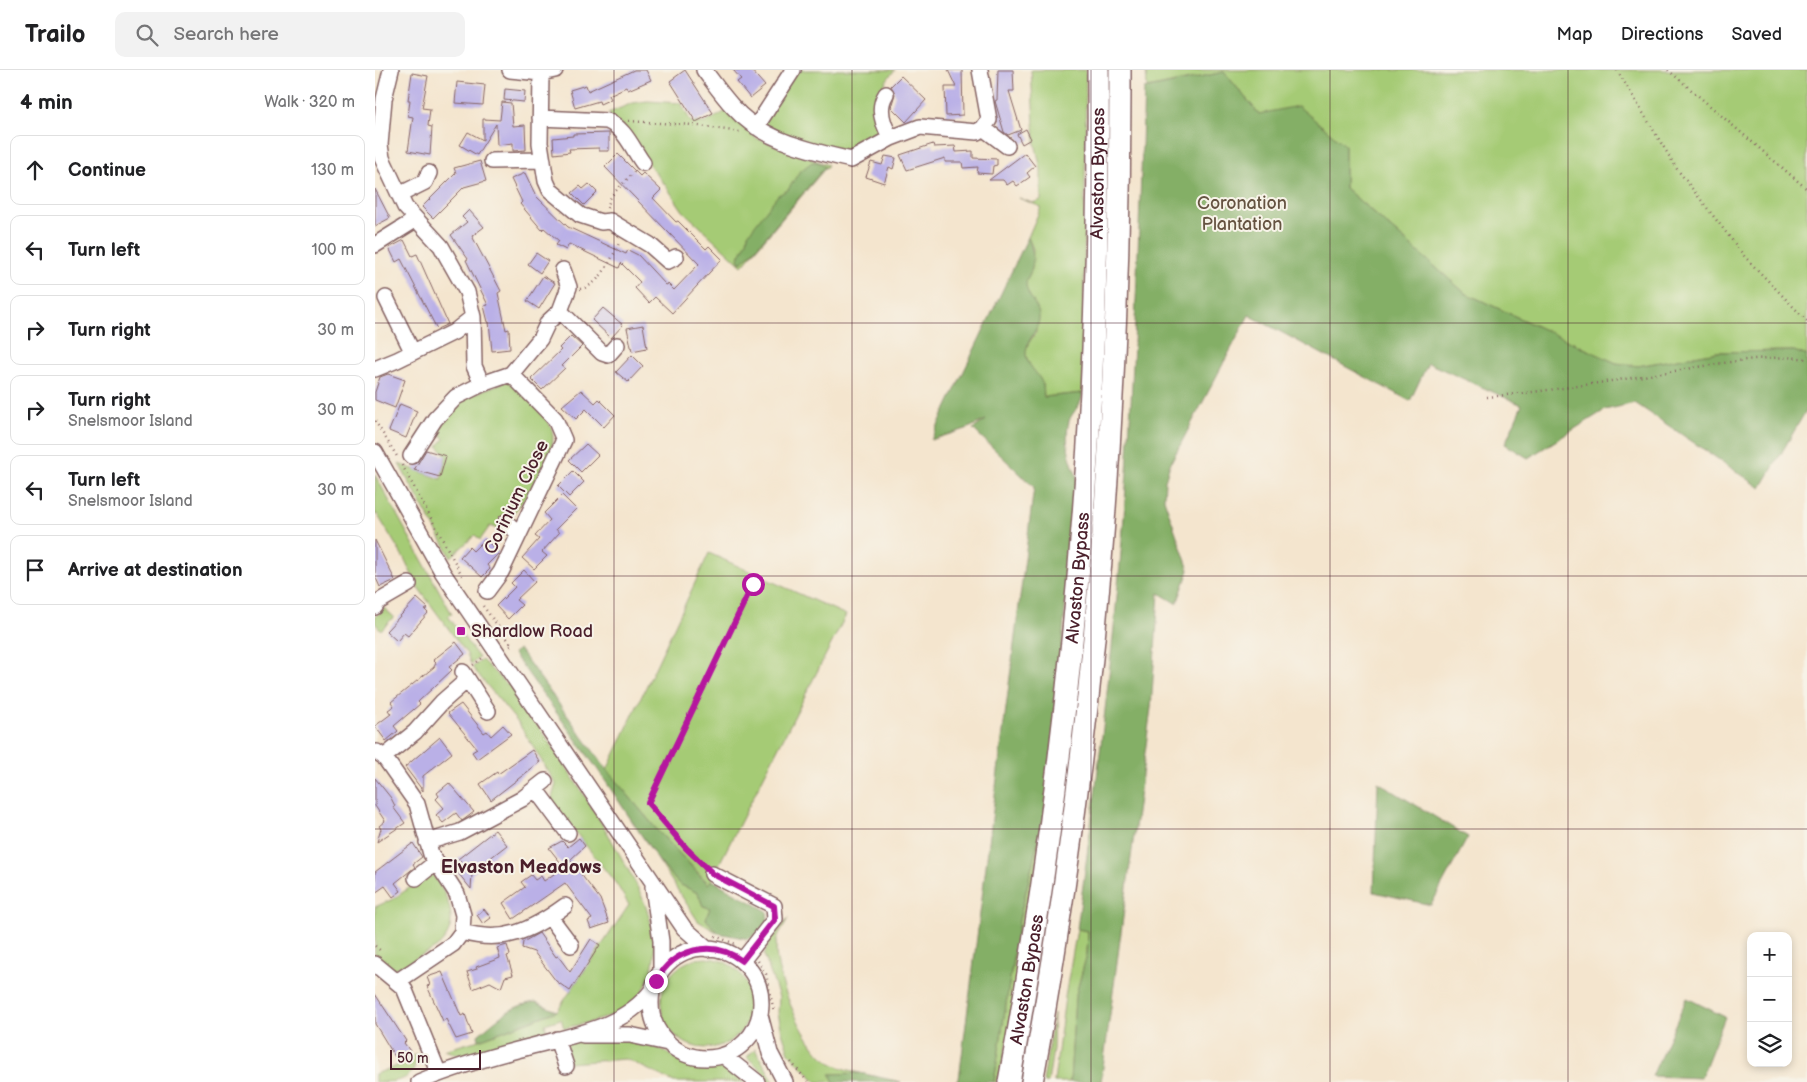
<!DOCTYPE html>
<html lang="en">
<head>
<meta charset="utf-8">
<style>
  :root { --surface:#fff; --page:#f2f2f2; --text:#202124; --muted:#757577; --line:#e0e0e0 }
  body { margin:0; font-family:"Balsamiq Sans",sans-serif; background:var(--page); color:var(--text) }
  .controls { position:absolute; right:15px; bottom:15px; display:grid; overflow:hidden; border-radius:10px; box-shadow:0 2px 8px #0003 }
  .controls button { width:45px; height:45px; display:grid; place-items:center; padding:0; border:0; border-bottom:1px solid var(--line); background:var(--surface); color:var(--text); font:25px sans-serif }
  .scale { position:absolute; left:15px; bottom:12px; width:91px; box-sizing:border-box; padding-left:5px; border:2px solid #4a1f2b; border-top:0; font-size:14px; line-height:18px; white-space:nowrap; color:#4a1f2b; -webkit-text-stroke:4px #f7f3e8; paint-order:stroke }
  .stop { position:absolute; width:15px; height:15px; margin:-11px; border:4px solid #b5179e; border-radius:50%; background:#fff }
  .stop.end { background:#b5179e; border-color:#fff; box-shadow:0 1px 5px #0008 }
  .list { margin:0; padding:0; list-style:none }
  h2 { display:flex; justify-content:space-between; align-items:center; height:65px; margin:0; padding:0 20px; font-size:21px }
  h2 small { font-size:16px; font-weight:400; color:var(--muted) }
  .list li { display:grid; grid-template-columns:32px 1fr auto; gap:15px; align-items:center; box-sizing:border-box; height:70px; margin:0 10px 10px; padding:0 10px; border:1px solid var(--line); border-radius:10px }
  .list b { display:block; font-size:19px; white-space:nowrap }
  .list p { margin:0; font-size:16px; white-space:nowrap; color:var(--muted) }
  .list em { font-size:16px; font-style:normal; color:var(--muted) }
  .icon { flex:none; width:28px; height:28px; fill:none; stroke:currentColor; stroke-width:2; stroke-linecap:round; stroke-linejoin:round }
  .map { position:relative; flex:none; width:1432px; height:1012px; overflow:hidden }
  header { display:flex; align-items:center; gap:30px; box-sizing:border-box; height:70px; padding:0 25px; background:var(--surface); border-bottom:1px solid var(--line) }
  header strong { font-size:24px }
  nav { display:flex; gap:28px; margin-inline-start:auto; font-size:18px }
  .search { width:350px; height:45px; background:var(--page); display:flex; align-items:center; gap:12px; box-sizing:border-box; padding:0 18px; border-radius:10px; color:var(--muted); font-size:19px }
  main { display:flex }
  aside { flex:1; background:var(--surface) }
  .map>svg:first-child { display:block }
</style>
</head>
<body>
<header>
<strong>Trailo</strong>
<div class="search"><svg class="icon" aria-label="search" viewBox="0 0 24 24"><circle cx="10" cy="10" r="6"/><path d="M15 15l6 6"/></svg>Search here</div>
<nav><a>Map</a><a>Directions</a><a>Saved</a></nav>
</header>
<main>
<aside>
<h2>4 min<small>Walk · 320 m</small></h2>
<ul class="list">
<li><svg class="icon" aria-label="ahead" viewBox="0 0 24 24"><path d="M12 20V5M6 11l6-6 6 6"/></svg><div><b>Continue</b></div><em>130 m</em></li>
<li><svg class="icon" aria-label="left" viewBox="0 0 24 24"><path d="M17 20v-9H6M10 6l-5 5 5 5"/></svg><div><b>Turn left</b></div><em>100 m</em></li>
<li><svg class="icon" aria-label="right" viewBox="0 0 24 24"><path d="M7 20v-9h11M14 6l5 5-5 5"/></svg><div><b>Turn right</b></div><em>30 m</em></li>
<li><svg class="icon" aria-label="right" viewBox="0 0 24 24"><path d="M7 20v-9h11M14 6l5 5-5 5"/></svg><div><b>Turn right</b><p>Snelsmoor Island</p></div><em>30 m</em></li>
<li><svg class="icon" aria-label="left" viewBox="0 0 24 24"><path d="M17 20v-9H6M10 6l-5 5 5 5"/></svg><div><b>Turn left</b><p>Snelsmoor Island</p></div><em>30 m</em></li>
<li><svg class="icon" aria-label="arrive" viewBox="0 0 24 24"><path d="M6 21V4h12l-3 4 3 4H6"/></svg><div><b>Arrive at destination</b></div></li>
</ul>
</aside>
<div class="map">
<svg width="1432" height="1012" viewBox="0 0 1432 1012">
  <rect width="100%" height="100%" fill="#f7f3e8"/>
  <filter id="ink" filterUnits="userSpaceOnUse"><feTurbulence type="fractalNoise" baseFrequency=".02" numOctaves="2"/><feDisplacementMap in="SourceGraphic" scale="10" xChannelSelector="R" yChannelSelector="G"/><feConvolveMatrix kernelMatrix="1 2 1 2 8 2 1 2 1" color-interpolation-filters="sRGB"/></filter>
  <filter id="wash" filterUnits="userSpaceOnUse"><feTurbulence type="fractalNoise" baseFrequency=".0096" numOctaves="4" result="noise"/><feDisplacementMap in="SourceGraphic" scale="20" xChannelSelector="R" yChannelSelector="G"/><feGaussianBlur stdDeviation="1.12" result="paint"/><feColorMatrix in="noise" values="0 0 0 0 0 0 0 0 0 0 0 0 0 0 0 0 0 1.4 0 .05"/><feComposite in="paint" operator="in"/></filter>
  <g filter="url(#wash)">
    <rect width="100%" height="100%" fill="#f4e5ce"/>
    <path fill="#a5cb75" stroke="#787550" d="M420 0H520C499 22 506 36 507 64L484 78 469 83 407 66 389 53Z
      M656 0H711L708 323 669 327 668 314 655 296 650 283 653 274 661 262V236L653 225 650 213 657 199 658 179 653 167 666 137 644 128 657 133 666 130V100L660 73Z
      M771 0H1432V286L1419 281 1342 282 1263 296 1241 293 1090 223 970 118V75L884 44 849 2 772 18Z
      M272 31 306 33 316 52 330 53 353 40 381 68 453 95 367 196 308 141 291 116 233 43 258 33Z
      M134 310C146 322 173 345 177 360 185 390 142 438 125 460L115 456 105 470 100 465 76 487 24 394 66 409 71 386 63 376 69 369 62 360C70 330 109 321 134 310Z
      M0 405 77 544 73 546 104 588 96 594 92 584 42 516 30 490 2 444 0 445Z
      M334 483 471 545 334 814 283 761 232 700Z
      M9 538 19 547 6 560 0 553V547Z
      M107 590 131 614 134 613C172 670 212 725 245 785 255 803 267 823 273 843 282 869 283 899 266 923 249 947 216 952 189 958L186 949 170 954 172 962 88 986 69 980 104 970 182 941 254 835 242 815 176 731 181 714 144 654 97 597Z
      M673 730 635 958 623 1012H619L644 850Z
      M283 790 304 814 323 823 328 836 335 838 331 849 343 863 323 851Z
      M56 803C70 820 86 850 68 871 63 878 53 882 45 886 36 891 27 897 17 899L0 887V837L18 829Z
      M413 848C410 855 404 862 402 869 395 898 428 975 453 991 461 997 475 1000 485 1003L456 1004 459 1012H442L414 983 407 962 403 943 404 927 389 885 395 870Z
      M702 859 713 861 712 884 700 928 695 1012H679L690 927Z
      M286 933a45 45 0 1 1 90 0a45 45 0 1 1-90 0Z
      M679 943 678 980 673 1012H668Z
      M241 968 286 979 309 994 343 998 356 1002 369 1012H299L251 989 193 993 192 972Z
      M380 979 399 1012H395L385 999 372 987Z
      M41 984C42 1012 21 1012 0 1012V1004L22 996Z"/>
    <path fill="#84af66" stroke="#676748" d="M849 2 884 44 923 36 970 75V118L1090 223 1241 293 1263 296 1342 282 1419 281 1432 286V339L1386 418 1260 333 1230 340 1153 388 1130 374 1147 335 1053 293 1035 331 874 245 795 394 790 411 789 429 814 500 802 534 784 523 776 638 726 1012H695L700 928 712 884 713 861 702 859C721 722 738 585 749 447 759 304 764 162 769 19Z
      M437 92H443L450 97 377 183 365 193 363 189 372 171 373 164 403 125 413 120 424 102Z
      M653 167C657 178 660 189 656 201 654 205 651 210 651 215 652 228 666 236 664 250 662 262 652 270 651 282 650 295 665 304 668 315 669 319 668 323 669 327L708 323C706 338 698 340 694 351 689 370 695 390 702 406L673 730 644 850 619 1012H579L584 1009 659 417 598 359 611 350 591 359 556 370Z
      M144 579 232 700 283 761 333 814 337 810 392 841 393 851 386 860 374 869 343 863 331 849 335 838 328 836 323 823 304 814 283 790 223 700 138 583Z
      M1003 712 1093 767 1056 835 999 822Z
      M1312 928 1350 947 1326 1008 1277 1006Z
      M161 932 182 941 104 970 103 965C122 949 136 935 161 932Z
      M485 1003 526 1012H459L455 1004Z"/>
    <g id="blocks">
      <path fill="#bab0e7" d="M259 0H271L276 10 253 20 251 17 234 25 236 29 225 34 224 31 200 38 195 20 211 15 213 21Z
        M310 0 338 43 321 52 295 11Z
        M358 0H376L390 16 375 28 362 12 366 9Z
        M573 0H587L588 45 571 46 570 17H581Z
        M623 0H638L639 21H634L646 60 633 65 629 62 620 31 622 30Z
        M37 3 53 6 47 38 55 39 53 56 57 57 55 85 33 81 38 47 33 46 35 30H33Z
        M526 6 551 30 531 52 516 37 520 24 516 16Z
        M82 12 110 15 108 35 80 33Z
        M130 19 150 21 149 32 129 30Z
        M127 32 136 33 138 56 150 55 151 80 138 81V73L122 75 121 54 102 85 85 75 93 62 108 70V49L125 50Z
        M651 59 656 69 647 74 642 64Z
        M234 63V81H224V78L194 79 195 82 179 84 178 68 198 66V64Z
        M558 74 559 77 580 76 581 82 598 81V88L622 89V95L618 96 617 104 602 103 603 97 588 98 587 92H570V88L532 100 525 85Z
        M650 83 660 96 652 103 655 107 642 116 638 111 632 115 628 110H614Z
        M243 84 265 106 268 103 286 120 278 128 301 152 303 151 331 179 334 176 347 189 297 243 280 227 274 233 260 218 265 212 246 193 244 198 194 174 191 180 181 175 184 171 169 158 167 160 145 134 147 132 136 109 150 103 161 126 193 157 251 184 253 180 263 185 291 215 293 214 299 220 324 194 230 97Z
        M510 86 521 88 518 99 514 97 509 113 491 107 496 92 507 95Z
        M105 91 111 111 89 117 58 148 47 137 81 103 79 98Z
        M214 114 222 122 209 135 197 123 205 116 208 119Z
        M0 119 15 148 0 156Z
        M94 140 109 157 97 166 126 221 123 223 131 260 134 259 135 279 117 281 114 252H113L109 236 113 235 91 190 93 189 76 165 92 152 87 147Z
        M29 170 37 186 42 184 73 254 62 259 26 189 21 192 14 178Z
        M161 183 173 191 165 203 153 194Z
        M168 206 180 213 164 239 152 231Z
        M228 238 248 255 236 268 217 250Z
        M268 255 272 278 257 281 252 258Z
        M196 266 207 276 187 296 190 298 167 320 156 309 186 280 184 278Z
        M257 285 268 296 253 312 241 302Z
        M13 304 30 310 20 338 0 330V322L5 307Z
        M206 320 220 333 224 329 240 345 229 357 211 339 201 349 187 336Z
        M25 334 42 341 31 368 14 361Z
        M211 374 223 385 206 402 194 390Z
        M51 380 71 386 65 407 39 400Z
        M198 401 209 412 194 427 183 416Z
        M187 425 201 439 181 459 184 463 167 482 172 486 159 499 147 488 164 469 160 466 175 450 169 443Z
        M110 469 124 483 112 495 115 499 107 507 85 487 94 477 98 481Z
        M0 470 20 510 5 517 0 506Z
        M149 500 160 512 141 530 147 535 133 549 121 536 140 517 136 513Z
        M42 528 53 538 50 540 53 543 33 566 29 563 22 571 11 561Z
        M81 572 90 584 74 597 77 600 43 632 45 634 19 656 23 661 11 671 0 656 16 644 13 640 19 636 16 632 59 597 61 593 58 590Z
        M86 634 109 663 112 661 116 666 128 655 136 664 102 689 97 682 102 679 73 643Z
        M65 667 77 683 48 706V721L30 697Z
        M157 680 165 692 116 730 105 714 122 702 123 704Z
        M0 708 16 728 20 736 18 737 30 753 2 772 6 759 4 756 10 751 0 736Z
        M74 713 99 742 87 751 81 743 68 753 61 745 69 738 61 729 64 726 62 723Z
        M120 760 132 775 101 799 102 800 97 804 96 819 79 798 86 792 83 789Z
        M204 768 210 776 195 790 225 829 234 853 216 859 213 851 217 849 190 813 138 849 128 833 150 817 146 812 156 805 160 810 166 806 169 811 189 797 174 778 187 771 193 777Z
        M38 773 47 787 38 794 40 797 20 813 26 821 18 827 10 816 0 823V802Z
        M109 839 116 848 108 854 102 845Z
        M164 863 181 887 183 886 195 902 216 869 225 875 195 921 181 911 159 882 147 878 148 872Z
        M132 875 135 885 132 886 138 905 130 907 126 918 115 912 98 919 92 902 102 899 101 897 125 888 122 878Z
        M67 902 86 946 90 944 97 964 81 969 71 949 68 951 52 916 55 915 52 907Z
        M0 924 31 971 29 973 35 981 22 990 0 954Z"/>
    </g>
  </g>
  <g filter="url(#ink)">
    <use href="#blocks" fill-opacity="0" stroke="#866464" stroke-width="1"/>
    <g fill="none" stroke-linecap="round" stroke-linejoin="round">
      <defs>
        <path id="minor" d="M16 0 9 29 5 75 7 88 30 137 66 176 92 222 98 247 99 296 107 314 136 304 165 269 173 252 185 241 227 283 233 285 242 275
          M135 0 166 3 180 0
          M329 0C338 12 347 25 358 37 388 71 434 80 476 90L516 68 545 57 602 62 608 58 614 50 605 0
          M166 3 165 73 171 111 175 120 205 145 226 152 235 151 275 175 293 191 301 187
          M511 24C502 38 508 55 516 68
          M165 48 232 51C250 58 257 78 268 93
          M381 57 418 0
          M608 58 632 76
          M117 91 168 90
          M24 125 50 112 54 103
          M0 175 40 150
          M11 228 37 281
          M185 241 194 217 188 200
          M0 299 22 290 79 262 98 247
          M0 382 68 503 309 858 333 879
          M36 386 60 349 81 327 107 314
          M131 452 144 464
          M112 521 126 502 189 370 180 349 136 304
          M0 537 3 532 34 514
          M88 602 113 641
          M2 682 9 687 42 734 56 784 82 824 88 845 87 862 78 874 23 911
          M9 687 40 662 67 632 92 610
          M161 720 193 763
          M52 772 85 762 147 729 170 711
          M337 804 399 836 400 849 367 891
          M41 808 60 793
          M278 817 286 871V902
          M175 847 196 875
          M87 862C128 874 156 861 190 836
          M276 933a55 55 0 1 1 110 0a55 55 0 1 1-110 0Z
          M0 894 29 918 64 1004
          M385 945 395 983 410 1012
          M208 965H255L293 973
          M182 969 191 996
          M349 986 382 1012
          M44 1012C77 998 111 988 146 979 192 966 248 960 278 919"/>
        <g id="highway">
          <path id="s1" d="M634 1012C696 678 726 339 723 0"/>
          <path d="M657 1012C719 677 746 340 745 0"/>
        </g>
      </defs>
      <use href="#minor" stroke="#866464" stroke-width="18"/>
      <use href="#highway" stroke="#866464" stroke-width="24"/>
      <path stroke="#866464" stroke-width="2.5" stroke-dasharray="1 4" stroke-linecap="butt" d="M1242 0 1302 99 1370 187 1432 251
        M1293 0 1432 119
        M254 51 317 55 365 62
        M232 138 236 126 260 101
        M205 219C225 216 237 188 245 171
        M1112 327C1173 321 1232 312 1293 302 1332 296 1394 283 1432 289
        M0 351 23 388
        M27 395 89 509
        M108 536 137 575 135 577
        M98 595 110 586
        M328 795 273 733 378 514
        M340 866 363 875
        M0 876 6 881
        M383 891 391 904 399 942
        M416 992 433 1012"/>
      <use href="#minor" stroke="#fff" stroke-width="15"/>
      <use href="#highway" stroke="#fff" stroke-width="21"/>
    </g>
  </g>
  <g fill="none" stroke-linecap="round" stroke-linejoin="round" filter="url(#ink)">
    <path stroke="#b5179e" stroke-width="6" d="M281 911C298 879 337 868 367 891L400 849 399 836 338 804 311 778 273 733 378 514"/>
  </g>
  <path fill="none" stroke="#4a1f2b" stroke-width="1" stroke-opacity="0.55" d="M239 0V1012M477 0V1012M716 0V1012M955 0V1012M1193 0V1012M0 253H1432M0 506H1432M0 759H1432"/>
  <rect fill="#b5179e" stroke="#f7f3e8" stroke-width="2" x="81" y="556" width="10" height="10" rx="2.5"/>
  <g text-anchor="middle" stroke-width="4" stroke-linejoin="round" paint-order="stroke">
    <g font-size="18" fill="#4a1f2b" stroke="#f7f3e8">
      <text dy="6" stroke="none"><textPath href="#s1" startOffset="914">Alvaston Bypass</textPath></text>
      <text transform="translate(141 427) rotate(-64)" y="6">Corinium Close</text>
      <text dy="6" stroke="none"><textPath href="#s1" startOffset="509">Alvaston Bypass</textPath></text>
      <text dy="6" stroke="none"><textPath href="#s1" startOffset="104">Alvaston Bypass</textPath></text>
    </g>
    <g font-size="18" fill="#655341" stroke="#f7f3e8">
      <text x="867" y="139">Coronation<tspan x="867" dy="21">Plantation</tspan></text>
    </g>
    <g font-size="18" fill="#4a1f2b" stroke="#f7f3e8" text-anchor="start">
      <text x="96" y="567">Shardlow Road</text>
    </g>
    <g font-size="19" font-weight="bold" fill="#4a1f2b" stroke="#f7f3e8">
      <text x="146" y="803">Elvaston Meadows</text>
    </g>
  </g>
</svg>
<div class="controls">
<button>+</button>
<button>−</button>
<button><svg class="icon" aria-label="layers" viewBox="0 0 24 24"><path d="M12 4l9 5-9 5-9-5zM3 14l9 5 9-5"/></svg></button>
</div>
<div class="scale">50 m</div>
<div class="stop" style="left:378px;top:514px"></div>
<div class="stop end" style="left:281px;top:911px"></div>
</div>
</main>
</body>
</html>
